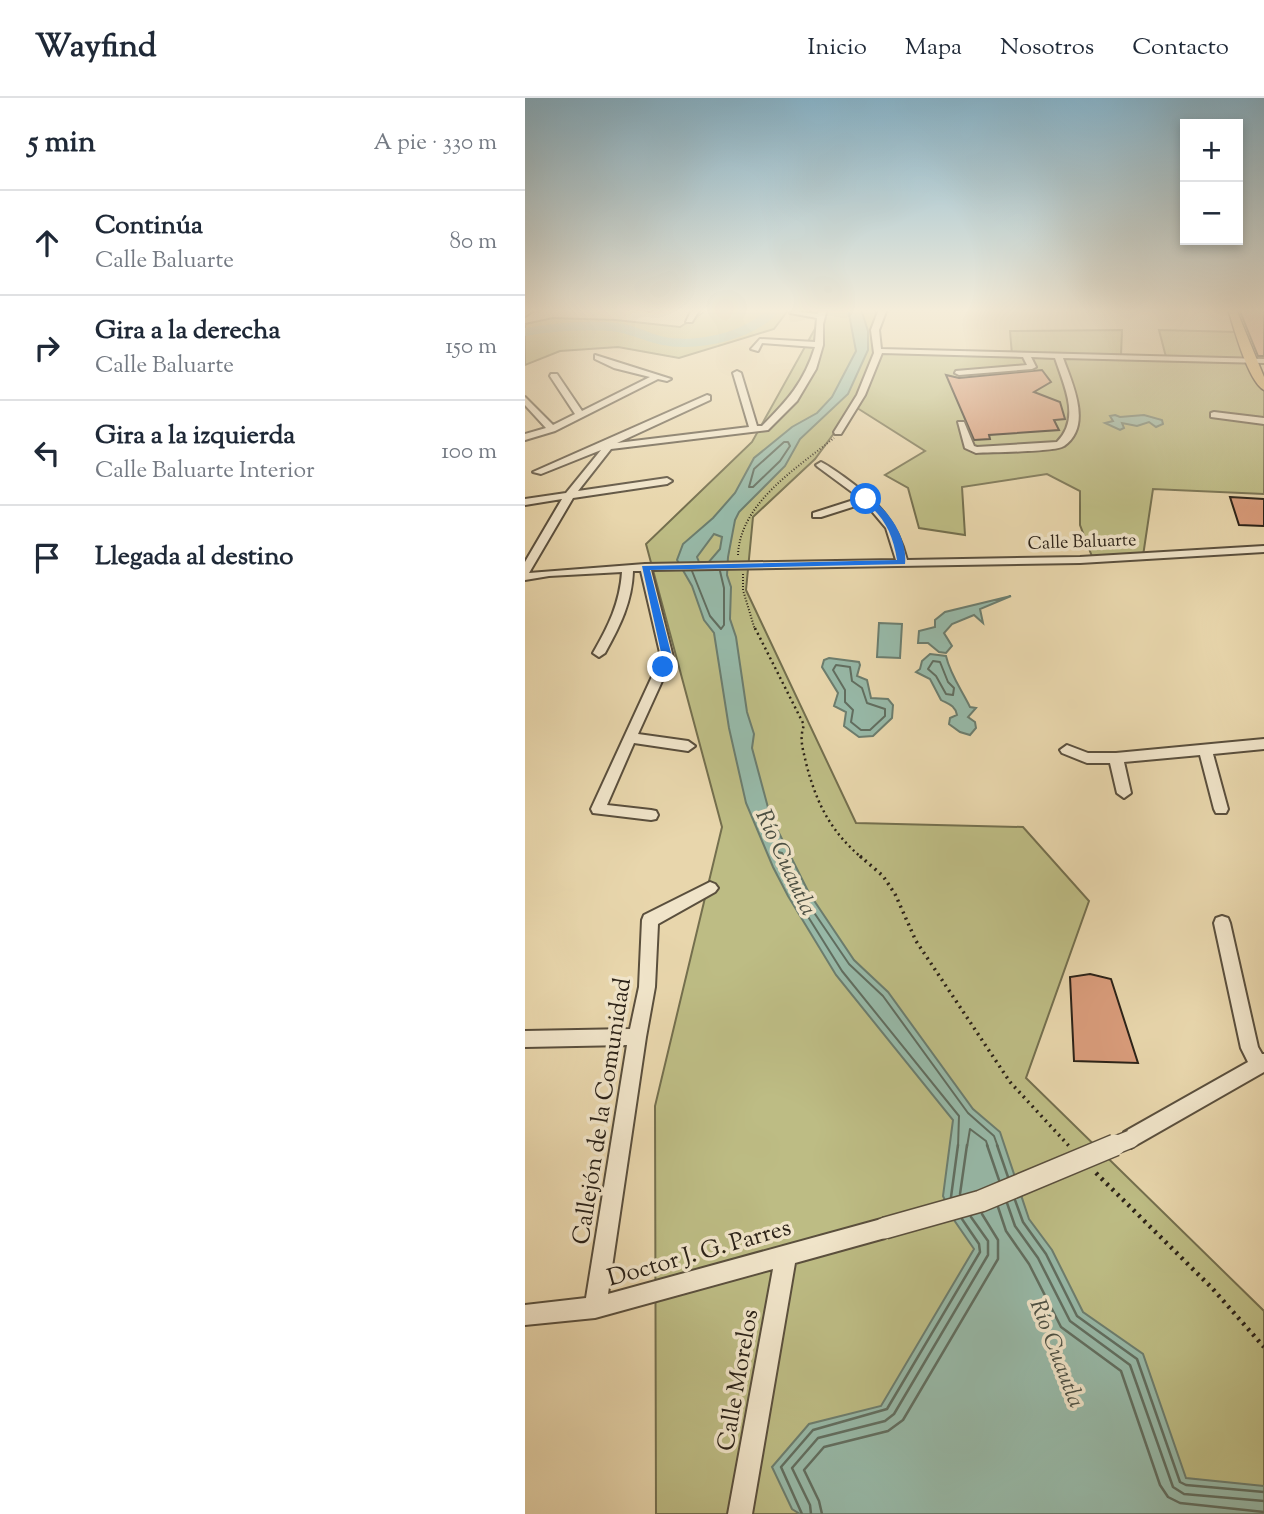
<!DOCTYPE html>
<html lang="es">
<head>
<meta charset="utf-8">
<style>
  :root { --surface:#fff; --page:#f6f6f7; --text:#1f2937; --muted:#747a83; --line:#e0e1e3 }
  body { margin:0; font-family:"Sorts Mill Goudy",serif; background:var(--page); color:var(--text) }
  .controls { position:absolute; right:21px; top:21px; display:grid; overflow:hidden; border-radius:0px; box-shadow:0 4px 10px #0003 }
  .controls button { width:63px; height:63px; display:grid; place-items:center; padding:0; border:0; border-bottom:2px solid var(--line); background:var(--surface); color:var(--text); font:35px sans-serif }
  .stop { position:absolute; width:21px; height:21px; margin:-16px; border:5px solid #1a73e8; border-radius:50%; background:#fff }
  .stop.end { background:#1a73e8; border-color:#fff; box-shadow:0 2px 7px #0008 }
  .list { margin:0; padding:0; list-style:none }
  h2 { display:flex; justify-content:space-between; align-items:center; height:91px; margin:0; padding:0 28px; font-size:30px }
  h2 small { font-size:23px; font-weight:400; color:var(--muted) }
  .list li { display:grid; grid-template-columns:46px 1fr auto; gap:21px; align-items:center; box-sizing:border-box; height:105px; padding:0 28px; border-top:2px solid var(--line) }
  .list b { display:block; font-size:26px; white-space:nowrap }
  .list p { margin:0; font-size:23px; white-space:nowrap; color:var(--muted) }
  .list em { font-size:23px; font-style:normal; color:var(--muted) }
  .icon { flex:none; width:38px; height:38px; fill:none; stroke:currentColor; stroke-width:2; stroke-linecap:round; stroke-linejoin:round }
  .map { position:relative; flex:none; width:739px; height:1416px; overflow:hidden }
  header { display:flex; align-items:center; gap:42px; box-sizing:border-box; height:98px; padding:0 35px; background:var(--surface); border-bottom:2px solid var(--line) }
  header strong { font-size:33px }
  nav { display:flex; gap:38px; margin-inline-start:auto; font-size:24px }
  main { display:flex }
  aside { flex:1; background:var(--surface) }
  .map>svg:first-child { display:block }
</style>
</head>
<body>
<header>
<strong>Wayfind</strong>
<nav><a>Inicio</a><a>Mapa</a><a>Nosotros</a><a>Contacto</a></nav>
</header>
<main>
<aside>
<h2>5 min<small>A pie · 330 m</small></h2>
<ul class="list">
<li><svg class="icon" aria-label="ahead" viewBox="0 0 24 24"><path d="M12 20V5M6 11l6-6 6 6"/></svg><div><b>Continúa</b><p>Calle Baluarte</p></div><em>80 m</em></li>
<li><svg class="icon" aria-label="right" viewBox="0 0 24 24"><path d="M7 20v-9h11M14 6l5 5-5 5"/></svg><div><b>Gira a la derecha</b><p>Calle Baluarte</p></div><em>150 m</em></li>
<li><svg class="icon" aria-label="left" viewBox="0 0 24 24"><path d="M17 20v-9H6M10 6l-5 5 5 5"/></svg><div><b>Gira a la izquierda</b><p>Calle Baluarte Interior</p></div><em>100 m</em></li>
<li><svg class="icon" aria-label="arrive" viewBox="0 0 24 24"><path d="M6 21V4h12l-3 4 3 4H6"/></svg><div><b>Llegada al destino</b></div></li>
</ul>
</aside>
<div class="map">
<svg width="739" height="1416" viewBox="0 0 739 1416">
  <rect width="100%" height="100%" fill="#e8d6ac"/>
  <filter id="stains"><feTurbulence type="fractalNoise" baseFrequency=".00286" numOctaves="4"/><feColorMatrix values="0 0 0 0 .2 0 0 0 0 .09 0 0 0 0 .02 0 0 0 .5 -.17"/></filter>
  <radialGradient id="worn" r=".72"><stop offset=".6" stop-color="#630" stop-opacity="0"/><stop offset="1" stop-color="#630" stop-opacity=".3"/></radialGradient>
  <path fill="#bdbc84" stroke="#746f4e" stroke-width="2" d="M184 211H264L249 231 154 260 93 249 35 253 0 267V226L28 220 91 222 155 229Z
    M301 211H358L350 232 353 255 487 257 485 233 597 232 596 258 641 259 634 232 713 234 739 285V396L628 391 618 458 568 461 555 427V393L522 376 437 389 440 437 394 430 383 390 360 377 400 353 329 308 290 361 228 419 221 492 331 725 498 729 564 803 501 980 739 1213V1416H131L130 1008 197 729 121 446 227 344Z"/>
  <path fill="#97b9a8" stroke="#6c7d6e" stroke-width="2" fill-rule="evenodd" d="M323 211H336L343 233V252L323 296 275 341 260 368 214 414 210 422 203 459 202 477 206 489 205 521 211 539 222 614 229 636 227 650 245 717 284 795 329 862 363 894 448 1011 475 1034 504 1121 527 1152 558 1214 618 1256 661 1380 739 1388V1416H275L267 1411 247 1369 284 1326 356 1308 449 1151 429 1122 418 1098 428 1022 311 877 263 798 248 769 221 705 204 630 189 535 179 522 167 488 152 462 158 446 188 420 210 395 229 360 267 329 292 315 307 299 331 253ZM189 436 197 439 195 451 183 465 174 464 172 459Z
    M590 317 595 319 619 317 637 322 638 326 631 329 624 324 612 328 597 325 599 330 595 332 580 325 588 323 585 318Z
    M486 498 455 511 458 525 449 517 427 526 419 535 427 548 421 555 414 554 403 545H393L394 533 410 529V522L420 514Z
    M354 525 377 526 375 560 352 559Z
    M405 556 421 558C425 576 436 591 445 609L451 610 443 619 450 624 451 630 445 637 435 634 424 626 425 620 432 617C430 607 423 606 416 602L405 581 391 574 395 571 397 563Z
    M304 560 334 564 335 567 332 578 342 582 346 600 363 601 368 607 367 620 348 638 334 639 319 628 321 614 309 608 313 595 297 569 299 562Z"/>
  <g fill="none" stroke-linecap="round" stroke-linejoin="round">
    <path stroke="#616e60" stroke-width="2" d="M259 344H263L265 348 255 363 228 389H224L229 371Z
      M167 473 185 518 196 531 199 527V490L195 473
      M408 563 415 564 423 584 429 590 428 597 421 596 411 578 403 571Z
      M311 567 325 569 327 583 337 590 342 605 360 611V618L345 632H336L326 624 328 612 320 604V592L308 572Z
      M253 754 257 755 270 782 269 787 264 786 251 758Z
      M433 1049 434 1018 317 873 282 817 284 812 288 813 324 866 358 898 443 1015 469 1038 473 1049
      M442 1049 445 1031 461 1043 463 1049"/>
    <path stroke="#616e60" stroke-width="2.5" d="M462 1047 474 1082
      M472 1047 483 1079
      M435 1096 442 1047
      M426 1099 433 1047
      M490 1102 498 1124 521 1156 552 1218 612 1261 655 1384 661 1387 739 1394
      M482 1105 490 1128 513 1160 545 1223 605 1267 648 1389 659 1396 739 1403
      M473 1109 481 1133 504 1166 536 1229 596 1273 635 1387 643 1399 655 1405 739 1414
      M277 1416 256 1369 288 1332 362 1311 455 1154 454 1146 437 1121
      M286 1416 285 1407 267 1370 293 1340 360 1323 369 1316 463 1157V1143L446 1119
      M297 1416 294 1403 279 1372 299 1349 363 1333 378 1322 473 1161V1142L457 1116"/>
    <path fill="#97b9a8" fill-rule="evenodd" d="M242 211H256C232 242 174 254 137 247 119 243 104 235 86 233 57 231 28 233 0 238V230C31 225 61 222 92 225 109 227 123 235 139 239 171 245 219 235 242 211Z"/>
  </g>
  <path fill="#d99c7b" stroke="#2b2218" stroke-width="2" d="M714 211H739V258H733Z
    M517 272 526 284 509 294 535 304 540 321 529 322 534 332 464 337 465 341 449 342 421 277 434 280Z
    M705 399 739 401V428L714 427Z
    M565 876 586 881 613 965 549 963 545 879Z"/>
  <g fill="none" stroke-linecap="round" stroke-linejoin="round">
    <defs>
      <path id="minor" d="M2 211H10L0 218Z
        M119 211H128L124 213Z
        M167 211H175L167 224H161Z
        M294 211H302L298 226V247L291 271 272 303 243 332 86 351 53 393 142 380 147 383 142 386 48 400 4 475 120 466 371 462 361 430 340 405 296 419H288V415L335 400 293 369 291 367 296 364C304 368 312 374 319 379 351 402 372 423 382 462L555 459 739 448V454L555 465 126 472 148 559 113 636 163 643 170 648 163 653 109 645 82 707 126 712 131 713 133 717 131 721 126 722 68 715 66 711 136 559 116 473H108C107 504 95 528 80 555L74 559 68 555C83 529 95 505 97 474L24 478 0 482V464L37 401 0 407V401L41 395 76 352 16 376 8 374 182 297 185 298V302L92 345 224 329 208 275 212 273 216 275 232 328H237C263 302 279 284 290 249L237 245 233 253 226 251 235 241 290 244 292 220 265 215 269 213 293 216Z
        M354 211H362L354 232 356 251 739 261V265L538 260C547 285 568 328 539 348 531 354 466 354 451 355L440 350 433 324H439L449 348 452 349 532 344C556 320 539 288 530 260L506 259 511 269 507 271 434 277 430 275 431 273 502 267 498 259 357 255 340 297 316 336H310L309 334 332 297 349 255 346 232Z
        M70 257 146 281 142 283 133 281 30 333 0 342V336L21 330 0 307V299L28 327 50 316 25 278 26 276H32L57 313 125 279 89 270 70 261Z
        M689 314 739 320V326L686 319V315Z
        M739 641V651L688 656 703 711 701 715H691L689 711 675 657 599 664 606 695 599 700 592 695 585 665H562L537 655 535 652 542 647 563 655H591Z
        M185 784 190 786 193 790 190 794 133 826 130 889 121 939 83 1196 360 1120 367 1123 370 1130 367 1137 360 1140 270 1165 227 1416H203L248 1171 70 1220 0 1227V1207L61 1200 102 947 0 949V933L105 931 114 889 117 822 119 817Z
        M697 818 703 820 705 825 733 949 737 956H739V974L606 1050 599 1048 597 1041 599 1034 723 964 716 950 689 825 691 820Z"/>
      <path id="major" d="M703 211H711L739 279V292C723 283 709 230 703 211Z"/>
    </defs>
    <use href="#minor" stroke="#5a4f3d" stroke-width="4"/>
    <use href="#major" stroke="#2b2218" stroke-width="3"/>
    <path stroke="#2b2218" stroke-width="2" stroke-dasharray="1 2" stroke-linecap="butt" d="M213 457C215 405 272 370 309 340
      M218 476V492L230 532"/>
    <path stroke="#2b2218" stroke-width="2.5" stroke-dasharray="2 3.5" stroke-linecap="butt" d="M230 530 279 627C274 641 278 651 281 665 291 704 305 733 337 760"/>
    <path stroke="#2b2218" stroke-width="3.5" stroke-dasharray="2 4.5" stroke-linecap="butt" d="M335 758 358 778 370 796 391 843 485 984 544 1048"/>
    <path stroke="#2b2218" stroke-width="4.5" stroke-dasharray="2.5 5" stroke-linecap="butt" d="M571 1075 687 1190 739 1249"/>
    <use href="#minor" fill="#f0e4c9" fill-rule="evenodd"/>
    <use href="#major" fill="#e4bb76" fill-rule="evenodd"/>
    <defs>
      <path id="minor-bridge-far1" d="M586 1049 606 1041"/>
      <path id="minor-bridge" d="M360 1130 456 1103 590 1047"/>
    </defs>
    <use href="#minor-bridge-far1" stroke="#5a4f3d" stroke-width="20" stroke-linecap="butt"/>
    <use href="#minor-bridge" stroke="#5a4f3d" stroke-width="24" stroke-linecap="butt"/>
    <use href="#minor-bridge-far1" stroke="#f0e4c9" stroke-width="17"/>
    <use href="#minor-bridge" stroke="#f0e4c9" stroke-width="21"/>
  </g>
  <linearGradient id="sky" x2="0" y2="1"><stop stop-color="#87b6ce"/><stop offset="0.52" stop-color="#f5edda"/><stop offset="1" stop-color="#f5edda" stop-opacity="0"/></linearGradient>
  <rect width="739" height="409" fill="url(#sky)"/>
  <path fill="#1a73e8" d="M341 398C364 410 383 441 380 466L125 472 147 559 142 572H135L137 559 117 468 372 462C368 436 359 418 338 402Z"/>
  <g text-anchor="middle" stroke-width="7" stroke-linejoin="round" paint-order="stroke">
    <g font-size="18" fill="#2b2218" stroke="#f0e4c9">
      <text transform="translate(557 443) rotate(-2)" y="6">Calle Baluarte</text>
    </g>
    <g font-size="23" font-style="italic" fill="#4b4f43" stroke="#f0e4c9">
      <text transform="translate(262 764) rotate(65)" y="8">Río Cuautla</text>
      <text transform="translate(533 1255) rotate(69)" y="8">Río Cuautla</text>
    </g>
    <g font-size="24" fill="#2b2218" stroke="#f0e4c9">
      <text transform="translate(76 1013) rotate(-81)" y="8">Callejón de la Comunidad</text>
      <text transform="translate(174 1154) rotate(-16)" y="8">Doctor J. G. Parres</text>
      <text transform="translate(212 1282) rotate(-80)" y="8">Calle Morelos</text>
    </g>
  </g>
  <rect width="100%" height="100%" filter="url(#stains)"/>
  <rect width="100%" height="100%" fill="url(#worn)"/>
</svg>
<div class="controls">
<button>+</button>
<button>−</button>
</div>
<div class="stop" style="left:341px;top:401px"></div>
<div class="stop end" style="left:138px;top:569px"></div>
</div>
</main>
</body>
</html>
